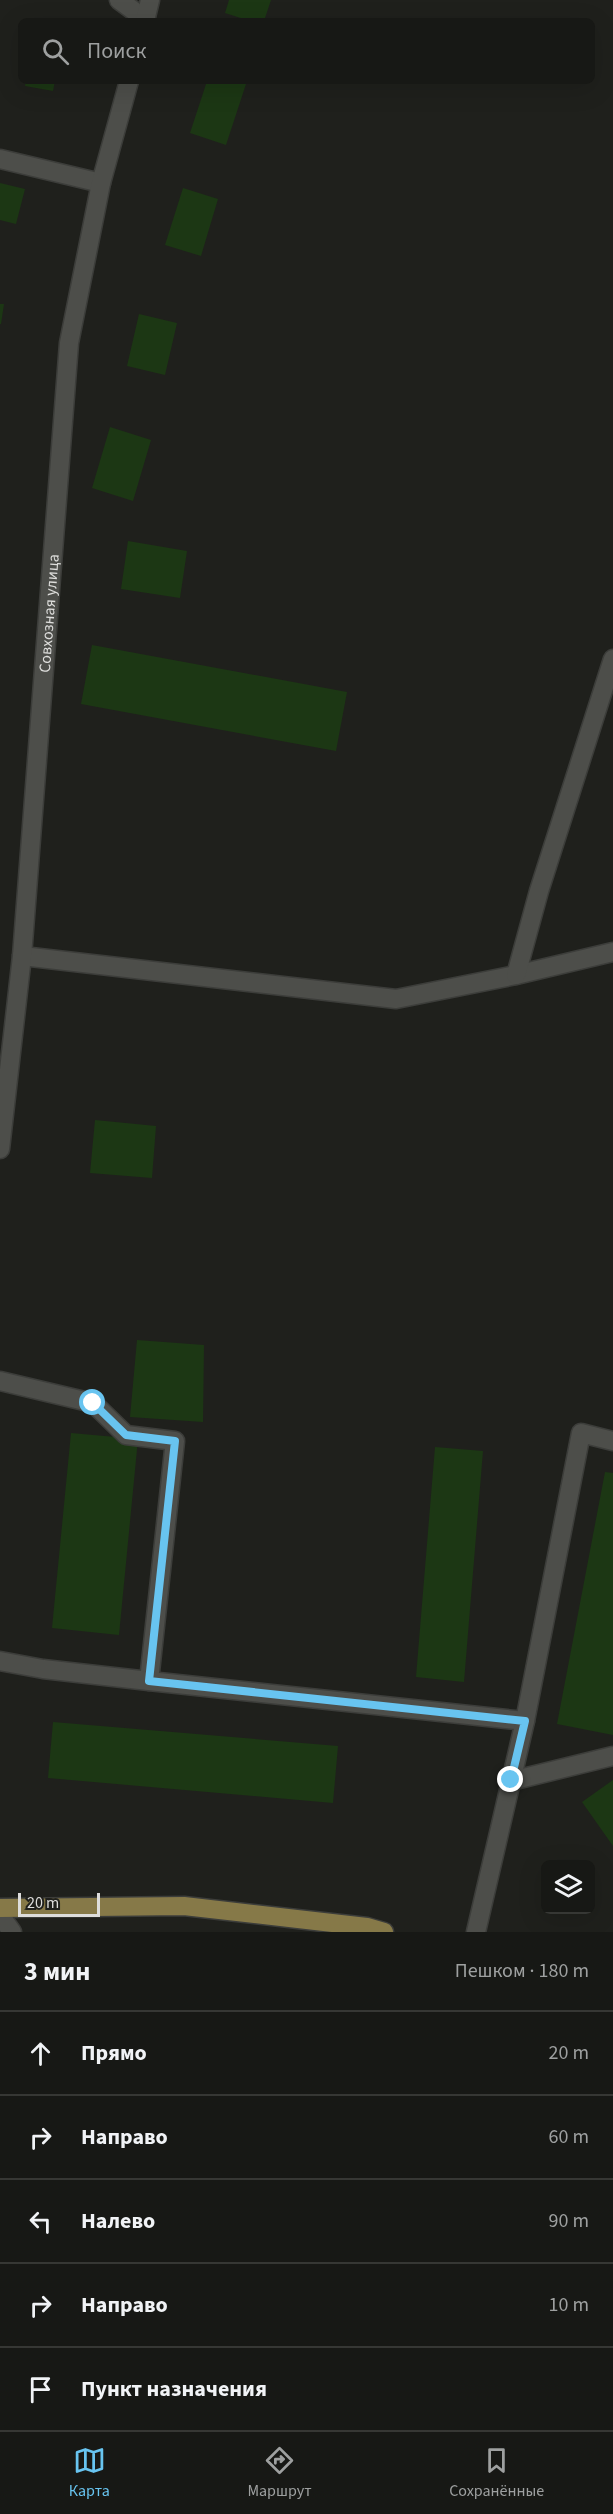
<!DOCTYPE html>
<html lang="ru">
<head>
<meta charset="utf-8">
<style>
  :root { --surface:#171815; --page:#242522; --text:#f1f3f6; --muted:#9ea0a0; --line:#363734; --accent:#68c4f0 }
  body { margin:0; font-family:"Source Sans 3",sans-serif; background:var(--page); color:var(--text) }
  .controls { position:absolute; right:18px; bottom:18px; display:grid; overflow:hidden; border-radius:9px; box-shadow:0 6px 24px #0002 }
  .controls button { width:54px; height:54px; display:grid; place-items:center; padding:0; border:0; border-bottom:2px solid var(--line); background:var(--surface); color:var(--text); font:30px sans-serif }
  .scale { position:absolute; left:18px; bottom:15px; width:82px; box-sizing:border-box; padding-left:6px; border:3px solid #dddddb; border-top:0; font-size:16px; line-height:21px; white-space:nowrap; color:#dddddb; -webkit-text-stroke:4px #1f201c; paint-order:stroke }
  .stop { position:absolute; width:18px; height:18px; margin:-14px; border:4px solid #68c4f0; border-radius:50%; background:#fff }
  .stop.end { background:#68c4f0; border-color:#fff; box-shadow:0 2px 6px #0008 }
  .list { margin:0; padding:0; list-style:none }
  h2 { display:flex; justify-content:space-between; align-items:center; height:78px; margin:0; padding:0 24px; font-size:26px }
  h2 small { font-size:20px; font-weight:400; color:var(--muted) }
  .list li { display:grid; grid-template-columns:39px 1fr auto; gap:18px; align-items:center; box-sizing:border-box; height:84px; padding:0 24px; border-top:2px solid var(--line) }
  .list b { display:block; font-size:22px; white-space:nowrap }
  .list em { font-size:20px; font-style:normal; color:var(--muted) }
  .icon { flex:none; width:33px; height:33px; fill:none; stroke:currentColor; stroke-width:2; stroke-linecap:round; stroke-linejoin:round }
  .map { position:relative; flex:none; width:613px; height:1932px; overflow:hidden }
  .search { position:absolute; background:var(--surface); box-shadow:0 6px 24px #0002; left:18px; right:18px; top:18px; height:66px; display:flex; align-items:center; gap:15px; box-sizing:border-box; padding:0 21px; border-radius:9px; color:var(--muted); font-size:22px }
  .sheet { height:498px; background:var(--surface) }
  nav { display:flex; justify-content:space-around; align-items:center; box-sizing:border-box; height:84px; border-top:2px solid var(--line); background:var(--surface); font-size:16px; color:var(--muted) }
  nav a { display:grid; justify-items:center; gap:3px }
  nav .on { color:var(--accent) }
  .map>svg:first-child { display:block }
</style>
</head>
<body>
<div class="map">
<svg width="613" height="1932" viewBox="0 0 613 1932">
  <rect width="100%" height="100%" fill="#1f201c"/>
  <path fill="#1c3714" d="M229 0H271L264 21H250L225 13Z
    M26 81H55L53 91 25 86Z
    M207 81H247L226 145 190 133Z
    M0 183 25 189 16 224 0 220Z
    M183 188 218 199 201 256 165 245Z
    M0 304H4L1 324H0Z
    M139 314 177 323 165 375 127 366Z
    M110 427 151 440 133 501 92 488Z
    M128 541 187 551 180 598 121 589Z
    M92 645 347 692 336 751 81 704Z
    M95 1120 156 1126 152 1178 90 1173Z
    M137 1340 204 1345 203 1422 130 1417Z
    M71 1433 138 1439 119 1635 52 1628Z
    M435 1447 483 1451 464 1682 416 1677Z
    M605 1472 613 1473V1735L557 1724Z
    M53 1722 338 1746 333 1803 48 1778Z
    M613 1780V1846L582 1802Z"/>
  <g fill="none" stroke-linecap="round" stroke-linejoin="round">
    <defs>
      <g id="minor">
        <path d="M119 0 145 19"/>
        <path d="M145 21 150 0"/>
        <path d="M0 159 101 183"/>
        <path d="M22 956 396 999 516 975 613 952"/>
        <path d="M516 975 539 891 613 659"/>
        <path id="s1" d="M0 1149 22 956 69 343 101 183 129 81"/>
        <path d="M0 1381 93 1403 126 1435 175 1441 149 1681"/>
        <path d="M0 1661 43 1669 149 1681 525 1721"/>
        <path d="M511 1781 613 1756"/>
        <path d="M0 1915 12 1932"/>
        <path d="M476 1932 525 1721 581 1433 613 1441"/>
      </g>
      <path id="major" d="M0 1908 184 1906 367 1927 384 1932"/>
    </defs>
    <use href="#minor" stroke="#3c3d3a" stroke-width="21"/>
    <use href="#major" stroke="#3c3d3a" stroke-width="21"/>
    <use href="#minor" stroke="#4d4e4a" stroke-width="18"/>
    <use href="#major" stroke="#867948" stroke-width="18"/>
  </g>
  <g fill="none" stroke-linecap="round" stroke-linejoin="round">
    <path stroke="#68c4f0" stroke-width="8" d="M93 1403 126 1435 175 1441 149 1681 525 1721 511 1780"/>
  </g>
  <g text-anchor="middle" stroke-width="4.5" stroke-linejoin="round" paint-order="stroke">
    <g font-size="16" fill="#dddddb" stroke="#1f201c">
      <text dy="6" stroke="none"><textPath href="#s1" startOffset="538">Совхозная улица</textPath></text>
    </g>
  </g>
</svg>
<div class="controls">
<button><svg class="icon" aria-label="layers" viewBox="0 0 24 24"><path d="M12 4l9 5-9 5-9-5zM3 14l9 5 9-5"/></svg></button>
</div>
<div class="scale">20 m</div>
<div class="stop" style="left:93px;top:1403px"></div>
<div class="stop end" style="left:511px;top:1780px"></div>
<div class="search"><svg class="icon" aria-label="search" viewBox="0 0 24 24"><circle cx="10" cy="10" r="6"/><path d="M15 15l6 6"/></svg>Поиск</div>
</div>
<section class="sheet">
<h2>3 мин<small>Пешком · 180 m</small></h2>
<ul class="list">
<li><svg class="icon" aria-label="ahead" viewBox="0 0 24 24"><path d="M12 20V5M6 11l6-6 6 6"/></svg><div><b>Прямо</b></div><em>20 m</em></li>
<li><svg class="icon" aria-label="right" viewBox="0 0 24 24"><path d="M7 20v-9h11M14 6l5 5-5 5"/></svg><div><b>Направо</b></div><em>60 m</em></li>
<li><svg class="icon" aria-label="left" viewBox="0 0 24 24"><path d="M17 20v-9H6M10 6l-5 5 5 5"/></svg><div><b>Налево</b></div><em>90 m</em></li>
<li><svg class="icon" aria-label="right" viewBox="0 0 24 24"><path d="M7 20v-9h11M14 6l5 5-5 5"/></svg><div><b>Направо</b></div><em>10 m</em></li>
<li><svg class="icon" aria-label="arrive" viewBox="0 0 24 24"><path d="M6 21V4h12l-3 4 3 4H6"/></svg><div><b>Пункт назначения</b></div></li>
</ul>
</section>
<nav>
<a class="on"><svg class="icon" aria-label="map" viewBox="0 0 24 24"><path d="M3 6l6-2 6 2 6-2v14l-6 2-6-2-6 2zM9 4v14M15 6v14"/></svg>Карта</a>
<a><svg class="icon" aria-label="directions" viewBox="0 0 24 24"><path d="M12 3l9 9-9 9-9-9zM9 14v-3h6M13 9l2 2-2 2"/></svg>Маршрут</a>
<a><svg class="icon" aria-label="saved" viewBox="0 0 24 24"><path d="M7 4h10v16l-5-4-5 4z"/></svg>Сохранённые</a>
</nav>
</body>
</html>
